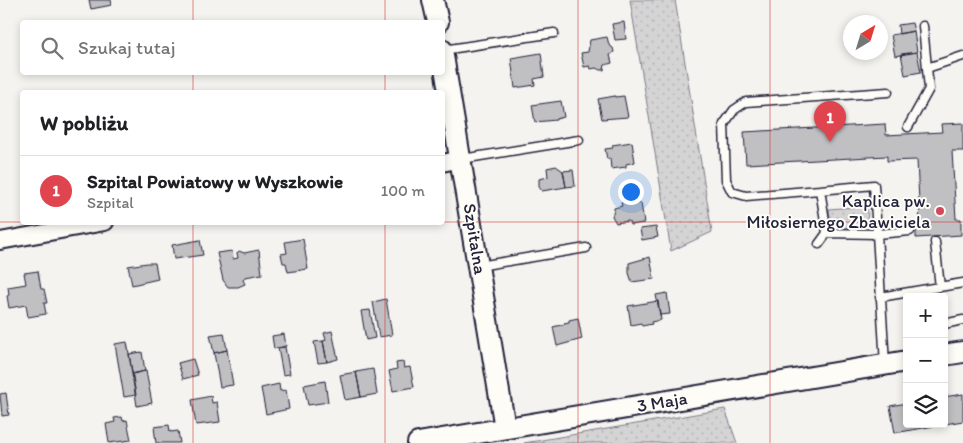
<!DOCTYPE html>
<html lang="pl">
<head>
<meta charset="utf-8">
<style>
  :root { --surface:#fff; --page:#f6f6f6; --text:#202124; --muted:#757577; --line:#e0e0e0; --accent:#db2777 }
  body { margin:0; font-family:Itim,sans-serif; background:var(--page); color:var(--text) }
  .controls { position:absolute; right:15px; bottom:15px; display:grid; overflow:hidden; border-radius:5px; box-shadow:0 2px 8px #0003 }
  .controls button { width:45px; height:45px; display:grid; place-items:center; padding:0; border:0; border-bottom:1px solid var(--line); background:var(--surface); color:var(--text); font:25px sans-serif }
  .compass { position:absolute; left:843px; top:15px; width:45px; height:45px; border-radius:50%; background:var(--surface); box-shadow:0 2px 8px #0003; rotate:38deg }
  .you { position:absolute; left:630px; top:191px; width:18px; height:18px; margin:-12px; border:4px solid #fff; border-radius:50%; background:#1a73e8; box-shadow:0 0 0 8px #1a73e833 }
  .badge { display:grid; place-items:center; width:32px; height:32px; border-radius:50%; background:var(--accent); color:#fff; font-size:16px; font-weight:700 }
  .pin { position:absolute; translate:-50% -41px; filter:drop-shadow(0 1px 2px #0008) }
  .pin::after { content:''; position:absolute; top:26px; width:18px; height:15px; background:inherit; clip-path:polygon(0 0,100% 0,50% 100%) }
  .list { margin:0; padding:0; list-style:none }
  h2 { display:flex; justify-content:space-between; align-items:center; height:65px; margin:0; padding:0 20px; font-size:21px }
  h2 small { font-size:16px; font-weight:400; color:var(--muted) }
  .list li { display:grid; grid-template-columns:32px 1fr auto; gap:15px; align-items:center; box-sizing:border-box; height:70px; padding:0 20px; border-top:1px solid var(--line) }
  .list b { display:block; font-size:19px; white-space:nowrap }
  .list p { margin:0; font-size:16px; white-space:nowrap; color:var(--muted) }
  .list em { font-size:16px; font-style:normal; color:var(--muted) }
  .icon { flex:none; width:28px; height:28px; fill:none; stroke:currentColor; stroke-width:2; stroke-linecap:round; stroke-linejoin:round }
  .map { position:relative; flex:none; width:963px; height:443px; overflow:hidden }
  .search { position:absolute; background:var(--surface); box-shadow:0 2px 8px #0003; left:20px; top:20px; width:425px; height:55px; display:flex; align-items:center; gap:12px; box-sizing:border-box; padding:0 18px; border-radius:5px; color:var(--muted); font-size:19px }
  .panel { position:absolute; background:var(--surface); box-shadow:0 2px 8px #0003; left:20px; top:90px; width:425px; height:135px; border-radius:5px }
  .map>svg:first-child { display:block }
</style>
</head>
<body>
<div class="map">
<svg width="963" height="443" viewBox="0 0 963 443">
  <defs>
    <pattern id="grass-dots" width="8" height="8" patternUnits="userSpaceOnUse" patternTransform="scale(1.25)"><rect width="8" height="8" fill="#d5d4d5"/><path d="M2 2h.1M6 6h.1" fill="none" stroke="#b7b6b8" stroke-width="1.8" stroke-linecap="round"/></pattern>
  </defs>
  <rect width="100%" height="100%" fill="#f4f3ef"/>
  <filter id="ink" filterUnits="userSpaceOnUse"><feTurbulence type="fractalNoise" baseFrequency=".02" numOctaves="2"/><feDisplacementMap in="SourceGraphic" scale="10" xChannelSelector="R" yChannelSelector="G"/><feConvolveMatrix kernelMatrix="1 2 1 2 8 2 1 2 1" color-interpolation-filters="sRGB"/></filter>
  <g filter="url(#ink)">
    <path fill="url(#grass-dots)" stroke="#7c7b88" d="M630 0H675L712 232 671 251Z
      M867 206C868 212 869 218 865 222 860 228 839 230 834 225 829 221 830 215 829 209Z
      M725 409 737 443H524Z"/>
    <path fill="#c0bfc2" stroke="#22223b" d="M89 0H111L112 5 91 9Z
      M624 22 626 39 615 40 612 24Z
      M912 23 914 31 899 34 898 25Z
      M914 31 917 52 895 56 891 35Z
      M607 37 609 45 613 48 614 52 610 55 612 63 605 65 604 70H600L596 68 591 69 590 66 584 67 581 53 588 52 590 40Z
      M917 52 921 72 905 75 901 54Z
      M541 53 544 77 534 79 535 85 515 88 511 58Z
      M615 96V97L624 96 628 117 602 119 598 99Z
      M561 101 564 117 556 119V120L535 122 532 105Z
      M963 123V151H952L956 219H961V235L916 238V223H920L917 160 887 161V156L746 164 744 132 885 124 886 135 942 132 941 124Z
      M632 142 635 162 626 164V167L611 169 610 158 607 159 605 149 613 148 612 145Z
      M556 166 563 171 566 187 542 191 539 187V179L548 177 547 168Z
      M573 170 575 186 566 187 563 171Z
      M627 200 634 201 635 204 641 203 644 223 630 225 629 221 616 223 612 216 614 211V208L622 206 621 203Z
      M656 227 658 237 642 240 640 229Z
      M303 239 308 269 288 272 286 263H283L281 254 287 253 285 242Z
      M200 240 203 255 174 259 172 245Z
      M259 250 262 274 245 277 243 280 245 284 238 287H228L223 280 217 253 232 251 233 259 238 258 237 253 239 251 244 253Z
      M650 257 654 279 632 282 629 273V263Z
      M147 263H155L158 279 132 285 128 266Z
      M38 271 41 289H44L47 303H44L46 314 28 317 26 305 9 308 7 296 9 295 8 287 26 284 24 273Z
      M667 293 670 314 660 315 656 295Z
      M386 299 392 335 379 337 373 302Z
      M658 301 661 320 651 322 652 324 642 326 641 323 631 325 628 306Z
      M370 310 375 338 366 340 361 311Z
      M578 318 582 339 557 346 553 327 565 324 564 323 569 322V320Z
      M332 331 338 359 327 362 323 341 326 340 324 333Z
      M224 333 227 350 214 353 210 335Z
      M284 334 286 346 274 349 272 336Z
      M323 341 327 362 318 363 314 342Z
      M127 342 136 395 124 397 115 344Z
      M285 347 290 374 283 375 278 348Z
      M227 350 233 385 220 387 214 353Z
      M142 352 145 371 132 374 129 354Z
      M193 359 198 375 183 379 178 363Z
      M403 362 404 368 410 367 414 387 393 391 389 371 397 369 396 363Z
      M373 369 377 394 361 397 356 372Z
      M145 371H146L152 403 137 406 132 374Z
      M356 372 361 397 345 400 340 375Z
      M325 381 328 402 308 405 304 385Z
      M279 384 280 391 286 390 289 409 266 414 261 388Z
      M6 393 9 415 2 416 0 394Z
      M963 394V421L945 424 944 397Z
      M211 396 212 403 217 402 220 422 196 425 192 400Z
      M907 403V424H944V418L945 424 895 433 890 406Z
      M122 417 123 421 127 420 131 440 109 443 106 424 115 422 114 418Z
      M169 425 170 432 178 431 180 443H156L154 427Z"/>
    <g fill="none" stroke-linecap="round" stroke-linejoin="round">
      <defs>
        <path id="service" d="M443 50 554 33
          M927 68 963 56
          M908 127 929 89 923 26
          M462 159 579 140
          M820 190 746 196 732 192 726 180 724 124 734 110 746 102 888 92
          M827 233 820 190 874 185 877 234 910 231
          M935 242 940 287
          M819 244 827 233 877 234 885 364
          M479 266 586 248
          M880 297 963 283
          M944 324 963 320"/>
        <path id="minor" d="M442 163 462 159
          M0 241 105 222"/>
        <path id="tertiary" d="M433 0 438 22
          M442 50 505 428
          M944 355 963 352
          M418 443 907 361"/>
      </defs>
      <use href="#service" stroke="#22223b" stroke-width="11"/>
      <use href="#minor" stroke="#22223b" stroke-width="20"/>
      <use href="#tertiary" stroke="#22223b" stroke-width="24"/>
      <use href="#service" stroke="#fdfcf7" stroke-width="8"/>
      <use href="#minor" stroke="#fdfcf7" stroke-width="16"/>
      <use href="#tertiary" stroke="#fdfcf7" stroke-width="20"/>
    </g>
  </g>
  <path fill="none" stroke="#d62828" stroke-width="1" stroke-opacity="0.55" d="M193 0V22M385 0V22M578 0V443M770 0V443M193 72V92M385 72V92M0 222H22M193 222V443M385 222V443M442 222H963"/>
  <circle fill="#d1495b" stroke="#fdfcf7" stroke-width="2" cx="940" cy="211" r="5"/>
  <g text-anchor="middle" stroke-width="4" stroke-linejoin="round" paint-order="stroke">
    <g font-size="18" fill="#22223b" stroke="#fdfcf7" text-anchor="end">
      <text x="930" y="207">Kaplica pw.<tspan x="930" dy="21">Miłosiernego Zbawiciela</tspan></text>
    </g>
    <g font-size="18" fill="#22223b" stroke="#fdfcf7">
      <text transform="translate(475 239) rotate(81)" y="6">Szpitalna</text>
      <text transform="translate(662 402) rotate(-9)" y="6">3 Maja</text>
    </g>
  </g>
</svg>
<div class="controls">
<button>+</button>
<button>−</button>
<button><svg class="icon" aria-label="layers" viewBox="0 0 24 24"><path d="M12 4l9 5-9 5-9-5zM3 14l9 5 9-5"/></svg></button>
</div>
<svg class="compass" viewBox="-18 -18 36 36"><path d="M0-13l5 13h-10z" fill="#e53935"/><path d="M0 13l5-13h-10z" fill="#757577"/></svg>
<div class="you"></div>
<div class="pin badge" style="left:830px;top:142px;background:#e0444e">1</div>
<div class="search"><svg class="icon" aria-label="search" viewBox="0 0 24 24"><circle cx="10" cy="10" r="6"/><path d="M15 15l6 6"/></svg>Szukaj tutaj</div>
<section class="panel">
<h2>W pobliżu<small></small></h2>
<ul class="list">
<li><span class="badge" style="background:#e0444e">1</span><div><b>Szpital Powiatowy w Wyszkowie</b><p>Szpital</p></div><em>100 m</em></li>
</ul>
</section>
</div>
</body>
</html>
